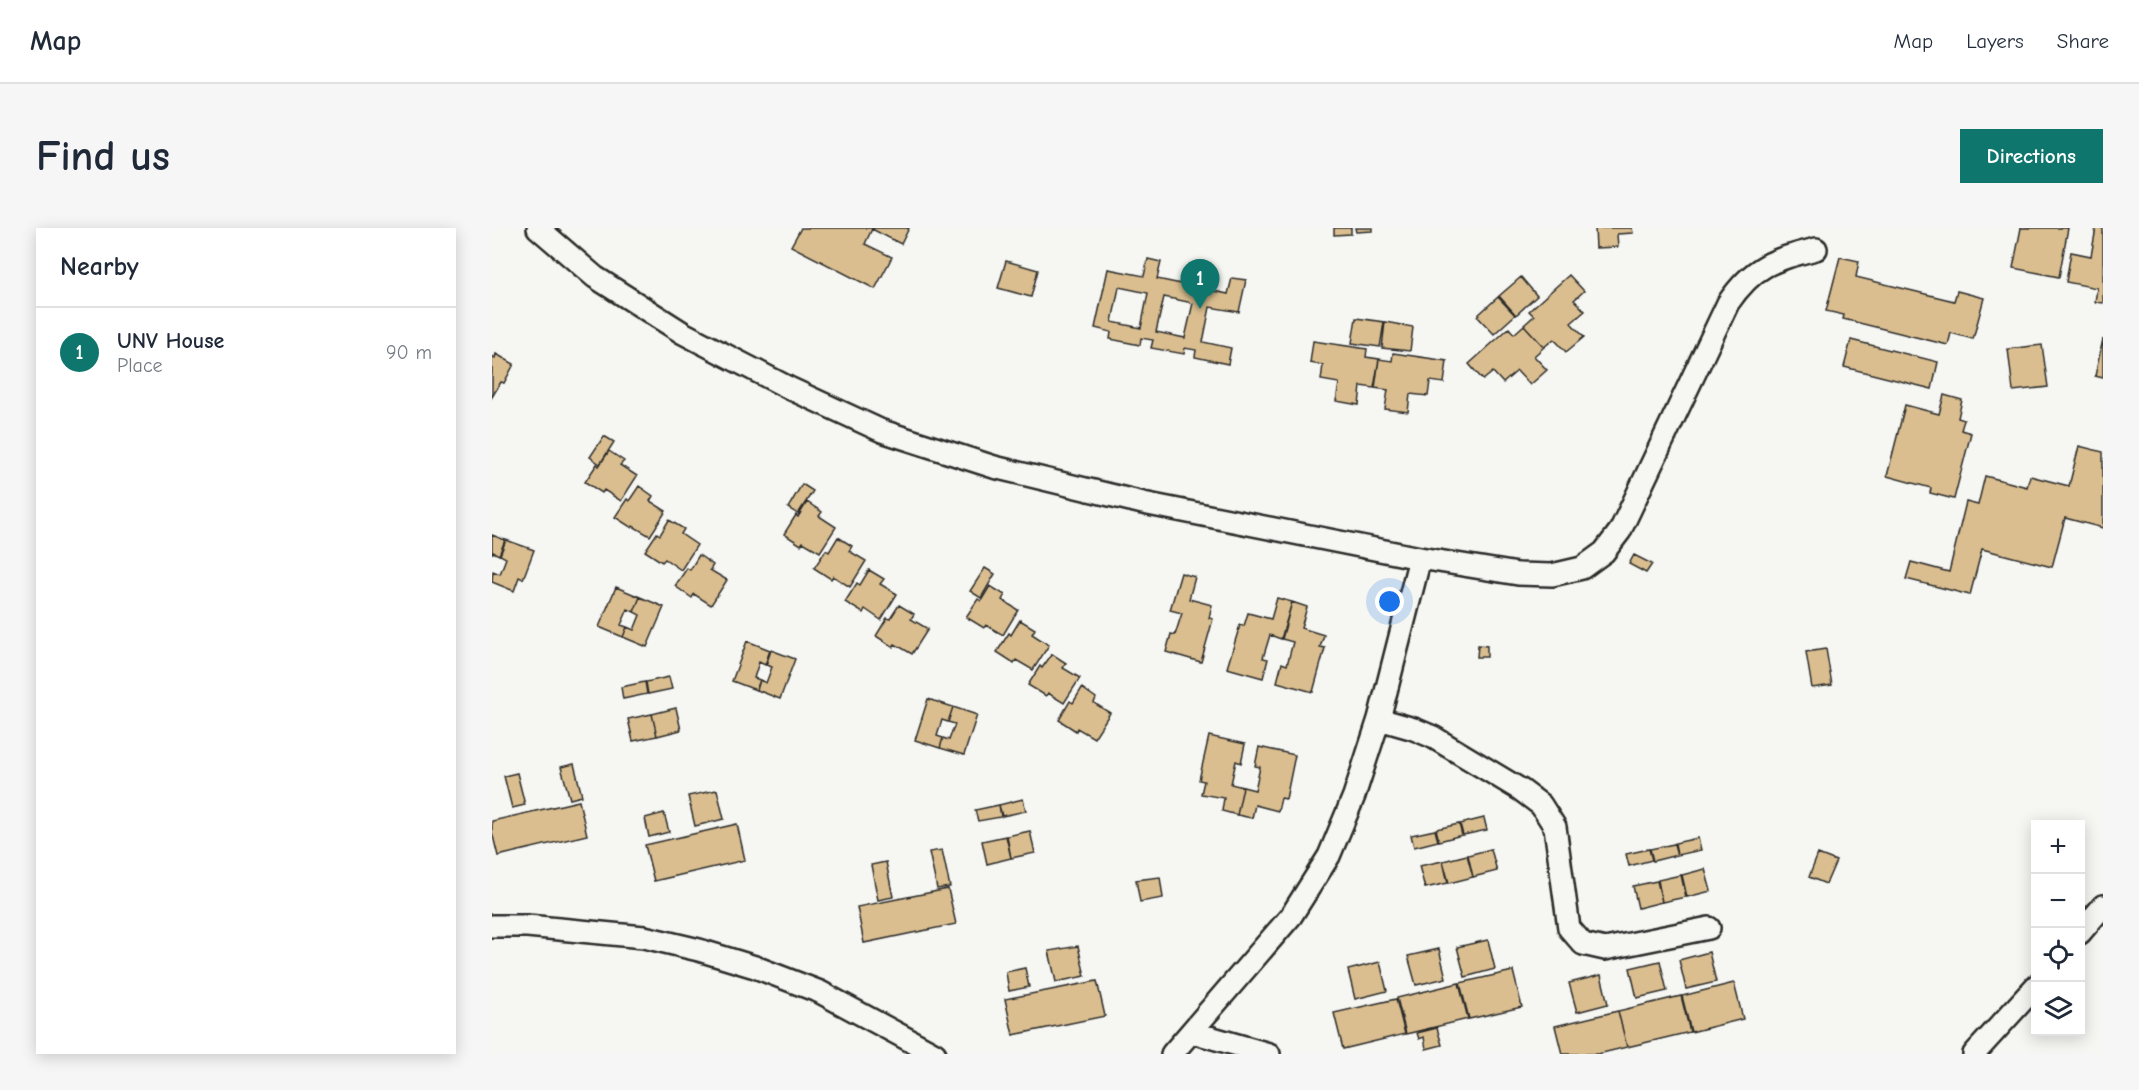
<!DOCTYPE html>
<html lang="en">
<head>
<meta charset="utf-8">
<style>
  :root { --surface:#fff; --page:#f6f6f7; --text:#1f2937; --muted:#747a83; --line:#e0e1e3; --accent:#0f766e }
  body { margin:0; font-family:"Comic Neue",sans-serif; background:var(--page); color:var(--text) }
  .controls { position:absolute; right:18px; bottom:18px; display:grid; overflow:hidden; border-radius:0px; box-shadow:0 3px 15px #0003 }
  .controls button { width:54px; height:54px; display:grid; place-items:center; padding:0; border:0; border-bottom:2px solid var(--line); background:var(--surface); color:var(--text); font:30px sans-serif }
  .you { position:absolute; left:898px; top:374px; width:21px; height:21px; margin:-15px; border:4px solid #fff; border-radius:50%; background:#1a73e8; box-shadow:0 0 0 9px #1a73e833 }
  .badge { display:grid; place-items:center; width:39px; height:39px; border-radius:50%; background:var(--accent); color:#fff; font-size:20px; font-weight:700 }
  .pin { position:absolute; translate:-50% -50px; filter:drop-shadow(0 2px 3px #0008) }
  .pin::after { content:''; position:absolute; top:32px; width:21px; height:18px; background:inherit; clip-path:polygon(0 0,100% 0,50% 100%) }
  .list { margin:0; padding:0; list-style:none }
  h2 { display:flex; justify-content:space-between; align-items:center; height:78px; margin:0; padding:0 24px; font-size:26px }
  h2 small { font-size:20px; font-weight:400; color:var(--muted) }
  .list li { display:grid; grid-template-columns:39px 1fr auto; gap:18px; align-items:center; box-sizing:border-box; height:90px; padding:0 24px; border-top:2px solid var(--line) }
  .list b { display:block; font-size:22px; white-space:nowrap }
  .list p { margin:0; font-size:20px; white-space:nowrap; color:var(--muted) }
  .list em { font-size:20px; font-style:normal; color:var(--muted) }
  .icon { flex:none; width:33px; height:33px; fill:none; stroke:currentColor; stroke-width:2; stroke-linecap:round; stroke-linejoin:round }
  .map { position:relative; flex:none; width:1611px; height:826px; overflow:hidden; border-radius:0px }
  header { display:flex; align-items:center; gap:36px; box-sizing:border-box; height:84px; padding:0 30px; background:var(--surface); border-bottom:2px solid var(--line) }
  header strong { font-size:28px }
  nav { display:flex; gap:33px; margin-inline-start:auto; font-size:21px }
  .intro { display:flex; align-items:center; justify-content:space-between; box-sizing:border-box; height:144px; padding:0 36px }
  h1 { margin:0; font-size:42px }
  .button { padding:15px 27px; border-radius:0px; background:var(--accent); color:#fff; font-size:21px; font-weight:700 }
  main { display:flex; gap:36px; padding:0 36px }
  aside { flex:1; background:var(--surface); border-radius:0px; box-shadow:0 3px 15px #0003 }
  .map>svg:first-child { display:block }
</style>
</head>
<body>
<header>
<strong>Map</strong>
<nav><a>Map</a><a>Layers</a><a>Share</a></nav>
</header>
<div class="intro"><h1>Find us</h1><a class="button">Directions</a></div>
<main>
<aside>
<h2>Nearby<small></small></h2>
<ul class="list">
<li><span class="badge">1</span><div><b>UNV House</b><p>Place</p></div><em>90 m</em></li>
</ul>
</aside>
<div class="map">
<svg width="1611" height="826" viewBox="0 0 1611 826">
  <rect width="100%" height="100%" fill="#f6f6f2"/>
  <filter id="ink" filterUnits="userSpaceOnUse"><feTurbulence type="fractalNoise" baseFrequency=".0167" numOctaves="2"/><feDisplacementMap in="SourceGraphic" scale="12" xChannelSelector="R" yChannelSelector="G"/><feConvolveMatrix kernelMatrix="1 2 1 2 8 2 1 2 1" color-interpolation-filters="sRGB"/></filter>
  <g filter="url(#ink)">
    <path fill="#dabe8f" stroke="#2b2b2b" stroke-width="1.5" fill-rule="evenodd" d="M309 0H417L409 16 380 1 373 16 400 29 383 61 299 18Z
      M842 0H859V6L842 7Z
      M863 0H880V3L864 4Z
      M1103 0H1140L1141 5 1125 6 1126 19 1104 20Z
      M1529 0H1576L1567 49 1521 40Z
      M1604 0H1611V75L1603 74 1605 60 1574 54 1579 24 1599 28Z
      M1348 29 1367 33 1364 49 1462 73 1465 63 1492 70 1481 111 1459 105 1456 117 1351 91 1352 87 1334 83Z
      M656 31 669 34 665 51 694 57 698 40 711 43 708 60 736 66 740 50 754 52 747 84 718 79 711 114 739 120 736 136 703 129 704 122 693 120 692 126 659 120 661 112 649 110 648 117 618 111 619 104 603 100 616 41 652 48ZM627 59 656 65 649 100 620 94ZM672 69 701 75 693 110 664 104Z
      M514 33 546 42 539 69 506 60Z
      M1077 47 1092 63 1082 72 1093 83 1079 95 1092 109 1074 124 1062 111 1052 119 1032 97 1042 88 1037 83Z
      M1029 49 1045 68 1024 87 1007 68Z
      M1006 69 1023 87 1002 106 985 88Z
      M864 90 892 94 888 119 860 115Z
      M893 94 921 99 918 123 890 120Z
      M1032 97 1052 119 1042 128 1055 142 1038 157 1025 143 1011 155 1001 144 991 152 977 136 1017 100 1022 106Z
      M1611 111V150L1603 148Z
      M1359 112 1446 134 1440 161 1352 139Z
      M821 113 875 121 874 129 887 131 882 160 869 158 867 177 844 173 847 155 829 152 831 137 818 135Z
      M1550 117 1556 159 1521 163 1516 121Z
      M901 125 955 133 952 155 938 153 936 168 918 166 916 184 893 181 896 162 883 160 887 131 900 133Z
      M4 126 22 136 12 155 9 154 0 169V128L3 130Z
      M1452 167 1470 172 1466 190 1472 192 1469 202 1479 205 1462 271 1438 265 1439 260 1395 248 1413 177 1447 186Z
      M112 208 122 214 108 236 98 229Z
      M1587 218 1611 224V300L1573 290 1560 339 1490 321 1478 367 1414 351 1419 334 1457 344 1474 274 1486 277 1493 248 1535 259 1538 248 1577 258Z
      M117 223 132 233 128 237 145 248 129 273 112 262 110 265 93 254 105 236 107 238Z
      M310 256 321 263 306 286 296 280Z
      M147 258 161 268 158 273 174 283 158 308 141 298 140 300 123 289 135 271 137 273Z
      M315 274 330 284 327 288 344 299 328 324 311 314 309 317 292 306 304 287 306 289Z
      M177 292 192 301 189 306 205 317 189 342 173 331 170 334 153 323 165 305 168 307Z
      M0 307 13 312 7 327 1 324 0 326Z
      M346 309 360 318 357 323 374 333 358 359 341 348 339 351 322 340 334 322 337 324Z
      M14 312 42 322 31 351 27 349 22 363 0 354 1 343 8 346 14 330 8 327Z
      M207 327 221 337 218 342 235 352 219 377 202 366 200 370 183 358 195 340 198 342Z
      M1142 327 1160 336 1154 345 1137 336Z
      M493 340 503 346 489 370 478 363Z
      M377 342 392 351 388 356 405 366 389 392 373 381 371 385 353 374 365 355 368 357Z
      M689 345 703 349 697 371 720 377 717 390 721 391 709 434 674 424 679 406 683 407 690 385 678 382Z
      M498 358 513 367 510 372 526 382 511 407 494 397 492 400 474 389 486 371 489 373Z
      M124 359 148 369 142 384 136 381 129 397 135 399 131 409 107 399Z
      M148 369 172 379 155 419 131 409 135 399 142 402 148 387 142 384Z
      M785 370 800 374 789 411 778 407 771 430 776 431 771 450 735 440 748 397 752 398 756 385 779 391Z
      M800 374 815 379 809 400 832 407 828 419 833 420 821 464 785 454 790 435 795 437 801 414 790 411Z
      M407 377 422 386 419 391 436 401 420 426 403 416 401 419 384 408 395 390 398 391Z
      M528 392 543 401 540 406 557 417 541 442 524 432 522 435 505 424 517 405 519 407Z
      M255 413 278 422 273 437 267 434 262 450 268 452 264 462 240 453Z
      M986 417 995 418V429H985Z
      M1334 421 1340 457 1320 460 1314 424Z
      M279 422 303 431 288 471 265 462 268 452 274 455 280 439 274 437Z
      M560 426 574 435 571 440 588 450 572 475 556 465 554 468 536 457 548 438 550 440Z
      M177 449 180 461 156 466 154 454Z
      M153 454 155 466 131 471 129 459Z
      M590 460 604 470 602 475 618 485 602 510 585 500 584 503 567 492 578 473 581 475Z
      M436 471 461 479 456 494 450 492 445 508 451 510 448 520 423 512Z
      M461 479 485 487 472 527 448 520 451 510 457 512 463 496 456 494Z
      M184 480 189 502 165 508 160 486Z
      M160 486 165 508 141 513 136 491Z
      M717 508 753 516 749 535 744 533 739 556 751 559 745 587 730 583 732 570 709 566 712 553 707 552Z
      M767 519 803 527 794 571 789 570 786 583 763 577 760 590 745 587 751 559 763 562 768 539 763 538Z
      M82 536 90 568 78 571 69 539Z
      M25 545 33 577 20 580 12 548Z
      M225 562 232 591 203 598 196 568Z
      M531 571 534 583 510 588 507 577Z
      M87 573 95 607 6 628 0 604V593Z
      M507 577 509 589 486 593 483 582Z
      M172 585 177 604 157 609 153 590Z
      M992 590 995 602 971 607 968 596Z
      M245 596 253 632 162 653 153 617Z
      M967 596 970 607 947 613 944 601Z
      M943 602 946 613 922 619 919 607Z
      M538 603 543 625 519 630 515 608Z
      M514 608 519 630 495 636 490 613Z
      M1206 610 1209 622 1185 627 1183 615Z
      M1182 616 1185 627 1161 633 1158 621Z
      M999 621 1005 643 981 649 976 627Z
      M1157 621 1160 632 1137 638 1134 626Z
      M450 622 458 659 445 661 437 624Z
      M1326 626 1344 633 1334 656 1317 649Z
      M975 627 981 649 957 655 951 633Z
      M951 633 956 655 933 660 927 638Z
      M394 634 401 669 386 672 379 637Z
      M1213 641 1219 663 1195 669 1190 647Z
      M1189 647 1194 669 1170 674 1166 652Z
      M668 649 671 670 648 674 644 652Z
      M1165 653 1170 674 1146 680 1141 658Z
      M456 661 464 696 372 715 365 679Z
      M996 712 1003 741 973 749 965 719Z
      M586 718 593 748 564 754 557 723Z
      M947 721 954 750 924 757 916 728Z
      M1217 724 1224 754 1194 761 1187 732Z
      M1168 733 1175 763 1145 770 1138 740Z
      M888 734 895 763 863 771 856 742Z
      M533 740 537 759 517 763 514 744Z
      M1021 743 1030 779 977 791 968 755Z
      M1109 747 1116 776 1085 784 1077 755Z
      M605 753 613 788 521 807 513 771Z
      M967 755 976 791 914 806 905 770Z
      M1242 755 1251 791 1199 804 1190 768Z
      M1189 768 1198 804 1135 819 1126 783Z
      M904 771 913 806 851 821 842 785Z
      M1126 783 1135 819 1106 826H1070L1063 798Z
      M945 800 950 817 934 821 932 809 927 811 925 805Z"/>
    <g fill="none" stroke-linecap="round" stroke-linejoin="round">
      <defs>
        <path id="minor" d="M46 0 103 49 191 105 297 160 390 203 502 239 651 275 928 330 1026 346 1060 347 1090 340 1112 324 1128 303 1236 75C1262 37 1281 32 1324 21
          M887 491 922 501 941 509 1029 562 1049 577 1063 599 1077 700 1091 716 1113 721 1217 700
          M0 698H35L152 709 207 722 263 739 328 764 443 826
          M1588 705 1611 678
          M700 804 777 826
          M680 826 799 688 837 628 862 568 887 491 928 330
          M1482 826 1544 758"/>
      </defs>
      <use href="#minor" stroke="#2b2b2b" stroke-width="26"/>
      <use href="#minor" stroke="#f6f6f2" stroke-width="21"/>
    </g>
  </g>
</svg>
<div class="controls">
<button>+</button>
<button>−</button>
<button><svg class="icon" aria-label="locate" viewBox="0 0 24 24"><circle cx="12" cy="12" r="6"/><path d="M12 2v4M12 18v4M2 12h4M18 12h4"/></svg></button>
<button><svg class="icon" aria-label="layers" viewBox="0 0 24 24"><path d="M12 4l9 5-9 5-9-5zM3 14l9 5 9-5"/></svg></button>
</div>
<div class="you"></div>
<div class="pin badge" style="left:708px;top:81px">1</div>
</div>
</main>
</body>
</html>
